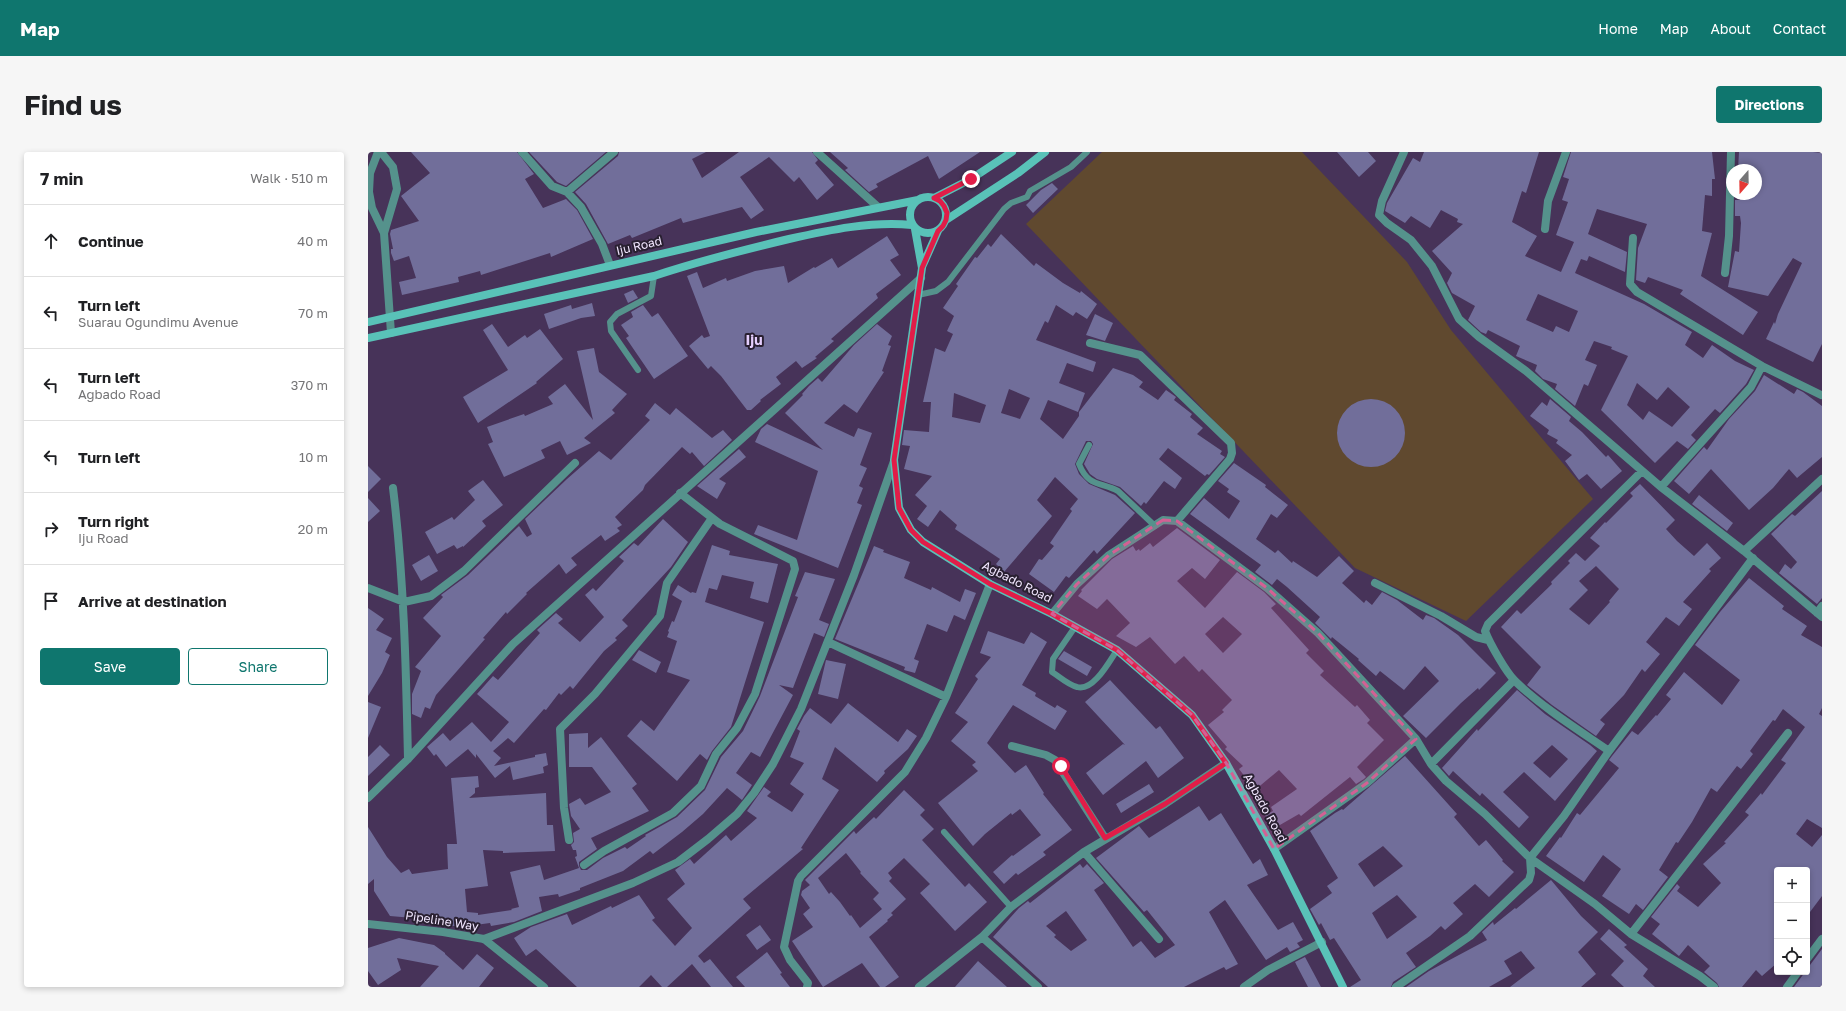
<!DOCTYPE html>
<html lang="en">
<head>
<meta charset="utf-8">
<style>
  :root { --surface:#fff; --page:#f6f6f6; --text:#202124; --muted:#757577; --line:#e0e0e0; --accent:#0f766e }
  body { margin:0; font-family:"Golos Text",sans-serif; background:var(--page); color:var(--text) }
  .controls { position:absolute; right:12px; bottom:12px; display:grid; overflow:hidden; border-radius:4px; box-shadow:0 2px 6px #0003 }
  .controls button { width:36px; height:36px; display:grid; place-items:center; padding:0; border:0; border-bottom:1px solid var(--line); background:var(--surface); color:var(--text); font:20px sans-serif }
  .compass { position:absolute; left:1358px; top:12px; width:36px; height:36px; border-radius:50%; background:var(--surface); box-shadow:0 2px 6px #0003; rotate:200deg }
  .stop { position:absolute; width:12px; height:12px; margin:-9px; border:3px solid #e11d48; border-radius:50%; background:#fff }
  .stop.end { background:#e11d48; border-color:#fff; box-shadow:0 1px 4px #0008 }
  .list { margin:0; padding:0; list-style:none }
  h2 { display:flex; justify-content:space-between; align-items:center; height:52px; margin:0; padding:0 16px; font-size:17px }
  h2 small { font-size:13px; font-weight:400; color:var(--muted) }
  .list li { display:grid; grid-template-columns:26px 1fr auto; gap:12px; align-items:center; box-sizing:border-box; height:72px; padding:0 16px; border-top:1px solid var(--line) }
  .list b { display:block; font-size:15px; white-space:nowrap }
  .list p { margin:0; font-size:13px; white-space:nowrap; color:var(--muted) }
  .list em { font-size:13px; font-style:normal; color:var(--muted) }
  .actions { display:flex; gap:8px; padding:12px 16px }
  .actions a { flex:1; padding:9px 0; border:1px solid var(--accent); border-radius:4px; text-align:center; font-size:14px; color:var(--accent) }
  .actions .main { background:var(--accent); color:#fff }
  .icon { flex:none; width:22px; height:22px; fill:none; stroke:currentColor; stroke-width:2; stroke-linecap:round; stroke-linejoin:round }
  .map { position:relative; flex:none; width:1454px; height:835px; overflow:hidden; border-radius:4px }
  header { display:flex; align-items:center; gap:24px; box-sizing:border-box; height:56px; padding:0 20px; background:var(--accent); color:#fff }
  header strong { font-size:19px }
  nav { display:flex; gap:22px; margin-inline-start:auto; font-size:14px }
  .intro { display:flex; align-items:center; justify-content:space-between; box-sizing:border-box; height:96px; padding:0 24px }
  h1 { margin:0; font-size:28px }
  .button { padding:10px 18px; border-radius:4px; background:var(--accent); color:#fff; font-size:14px; font-weight:700 }
  main { display:flex; gap:24px; padding:0 24px }
  aside { flex:1; background:var(--surface); border-radius:4px; box-shadow:0 2px 6px #0003 }
  .map>svg:first-child { display:block }
</style>
</head>
<body>
<header>
<strong>Map</strong>
<nav><a>Home</a><a>Map</a><a>About</a><a>Contact</a></nav>
</header>
<div class="intro"><h1>Find us</h1><a class="button">Directions</a></div>
<main>
<aside>
<h2>7 min<small>Walk · 510 m</small></h2>
<ul class="list">
<li><svg class="icon" aria-label="ahead" viewBox="0 0 24 24"><path d="M12 20V5M6 11l6-6 6 6"/></svg><div><b>Continue</b></div><em>40 m</em></li>
<li><svg class="icon" aria-label="left" viewBox="0 0 24 24"><path d="M17 20v-9H6M10 6l-5 5 5 5"/></svg><div><b>Turn left</b><p>Suarau Ogundimu Avenue</p></div><em>70 m</em></li>
<li><svg class="icon" aria-label="left" viewBox="0 0 24 24"><path d="M17 20v-9H6M10 6l-5 5 5 5"/></svg><div><b>Turn left</b><p>Agbado Road</p></div><em>370 m</em></li>
<li><svg class="icon" aria-label="left" viewBox="0 0 24 24"><path d="M17 20v-9H6M10 6l-5 5 5 5"/></svg><div><b>Turn left</b></div><em>10 m</em></li>
<li><svg class="icon" aria-label="right" viewBox="0 0 24 24"><path d="M7 20v-9h11M14 6l5 5-5 5"/></svg><div><b>Turn right</b><p>Iju Road</p></div><em>20 m</em></li>
<li><svg class="icon" aria-label="arrive" viewBox="0 0 24 24"><path d="M6 21V4h12l-3 4 3 4H6"/></svg><div><b>Arrive at destination</b></div></li>
</ul>
<div class="actions"><a class="main">Save</a><a>Share</a></div>
</aside>
<div class="map">
<svg width="1454" height="835" viewBox="0 0 1454 835">
  <rect width="100%" height="100%" fill="#473359"/>
  <path fill="#60492f" d="M734 0H934L1039 110 1083 178 1225 347 1098 469 987 416 658 72Z"/>
  <path fill="#716e9a" fill-rule="evenodd" d="M43 0H149L166 22 157 27 175 56 198 47 209 58 225 87 183 105 182 101 113 123 112 119 90 125 91 130 34 143 31 130 48 126 41 104 26 109 23 101V97H25L22 82 23 78 51 69 33 44 62 21Z
    M161 0H238L198 34 189 30Z
    M251 0H338L324 7 334 26 371 0H444L450 8 447 11 466 33 449 48 431 25 426 30 401 5 372 25 396 58 383 67 374 55 315 71 313 66 264 86 262 83 240 92 218 52 207 40 250 4Z
    M462 0H612L571 27 560 4 508 32 510 35 501 40 477 18 480 16Z
    M969 0H1000L1008 9 991 25Z
    M1056 0H1171L1158 41 1154 39 1144 70 1169 84 1157 104 1193 120 1206 90 1188 83 1200 50 1194 48 1201 27 1195 25 1203 0H1344L1347 27H1344V44L1337 43 1334 79 1344 81 1333 124 1390 160 1375 183 1312 142 1315 138 1280 125 1277 131 1268 128 1270 96 1279 72 1229 57 1220 82 1259 100 1257 120 1221 104 1219 109 1213 107 1207 121 1276 152 1324 180 1317 193 1335 206 1344 193 1367 209 1386 218 1378 232 1352 261 1347 257 1323 283 1328 288 1320 297 1309 289 1287 311 1233 258 1260 204 1243 197 1244 195 1226 189 1217 208 1229 213 1220 234 1216 232 1207 254 1187 237 1189 232 1175 227 1167 219 1169 213 1148 204 1152 194 1120 178 1118 182 1113 180 1100 168 1107 154 1084 141 1079 131 1084 121 1064 99 1095 72 1089 70 1090 67 1073 58 1062 76 1043 64 1037 71 1017 59 1019 51 1045 6 1052 10ZM1170 142 1210 159 1201 180 1188 174 1185 180 1158 168ZM1269 231 1289 248 1300 235 1322 255 1304 275 1281 259 1275 268 1259 253Z
    M1371 0H1445L1454 1V192L1445 210 1398 187 1406 170 1407 172 1410 162 1434 111 1425 106 1400 144 1360 135 1367 99 1371 100 1373 71 1372 64H1367V48H1372V42H1388V18L1370 17Z
    M684 31 690 37 665 61 658 53 673 38Z
    M633 82 666 114 668 111 695 131 712 141 713 139 729 152 719 167 708 160 705 164 688 153 680 171 677 169 668 188 728 210 725 220 699 211 691 231 717 241 710 260 680 248 672 267 695 287 711 264V260L745 216 765 223 775 230 771 235 790 248 798 238 808 245 806 248 824 262 822 265 835 276 829 282 854 299 852 302 857 305 841 323 839 322 837 324 800 296 791 307 814 326 807 337 796 329 778 352 776 350 773 354 752 335 729 327 722 322 716 312 725 292 723 289H718L707 312 711 322 721 332 747 343 767 361 729 402 726 398 701 426 698 424 686 440 661 422 671 407 674 408 686 394 682 391 704 359 702 357 710 347 687 325 669 348 684 364 636 420 628 412 632 407 587 377 589 373 572 358 560 375 549 367 559 354 547 343 564 324 536 317 542 294 534 293 536 278 561 280 563 250H555L567 196 577 200 585 182 579 179 586 164 575 156 590 134 588 132 607 105 609 106 620 92 623 95ZM641 237 662 246 652 267 633 261ZM586 241 618 253 612 271 584 265Z
    M519 84 531 103 522 108 533 123 508 142 510 146 463 187 466 189 447 205 449 206 434 216 428 209 408 225 413 232 392 248 393 249 383 258H379L353 224 343 214 340 217 321 194 334 183 336 186 342 184 319 124 329 120 335 136 358 126 359 129 387 119 416 114 420 131 446 115 447 116 464 106 470 116Z
    M265 138 270 146 260 151 256 142Z
    M224 151 227 164 213 166 181 177 176 162 203 153 204 157Z
    M275 153 284 165 290 161 320 204 286 227 258 186 261 184 253 173 265 165 263 160Z
    M727 162 745 171 737 189 718 183Z
    M124 172 140 195 157 183 159 186 172 177 195 207 168 230 169 231 110 271 95 245 140 218 115 178Z
    M509 172 524 184 520 193 523 194 514 219 516 220 489 261 476 252 456 271 486 285 490 276 504 281 492 313 499 316 491 334 495 336 489 351 494 353 470 416 386 382 390 373 429 388 450 319 387 290 393 277 399 272 455 298 417 261 435 243 434 242 441 234 450 226 454 230 486 193Z
    M226 196 231 220 259 242 244 258 247 261 216 286 223 291 199 303 192 289 173 298 177 306 136 325 120 292 125 290 119 275 156 262 157 264 185 252 180 245 197 232 225 268 209 199Z
    M1396 223 1426 242 1429 237 1435 240 1454 254V305L1429 326 1421 317 1405 336 1381 358 1343 317 1321 342 1306 329 1336 295 1339 298 1361 267 1387 239Z
    M969 281a34 34 0 1 1 68 0a34 34 0 1 1-68 0Z
    M1182 247 1203 265 1201 269 1214 280 1238 305 1240 303 1254 319 1233 337 1219 322 1211 328 1197 309 1204 303 1188 291 1190 288 1179 282 1181 278 1162 264 1174 250 1179 254Z
    M287 251 302 263 308 256 344 286 355 278 364 288 336 314 324 300 322 302 314 295 277 333 275 338 247 365 254 373 249 376 252 379 237 389 233 383 203 406 209 413 198 422 191 412 158 441 159 442 139 462 138 460 115 486 117 487 68 543 62 557 57 555 53 566 44 562V542L53 519 47 515 73 484 55 466 75 445 73 443 100 423 151 374 159 385 164 382 157 367 199 327 231 299 243 308 282 268 277 264Z
    M371 297 378 305 351 327 358 331 349 347 329 334Z
    M866 311 898 333 897 335 920 353 909 366 903 362 888 387 907 401 910 398 924 411 925 409 949 425 971 404 986 419 974 431 996 451 998 448 1004 453 1014 440 1029 448 1055 468 1058 463 1066 466 1090 483 1128 521 1111 538 1110 536 1093 551 1058 586 1035 564 1071 529 1057 514 1036 538 1012 519 1008 524 990 508 991 507 964 485 963 487 947 471 952 465 919 435 909 427 904 433 887 420 893 413 822 362 836 346 861 367 872 349 859 340 861 337 850 329Z
    M0 314 13 327 0 340Z
    M115 328 135 353 114 369 118 374 95 395V394L89 397 86 393 69 402 57 380 84 365 86 368 107 348 100 339Z
    M1272 332 1307 368 1298 377 1309 389 1326 404 1339 391 1353 406 1341 417 1343 419 1315 450 1324 457 1311 474 1298 465 1278 490 1292 502 1277 520 1274 517 1256 543 1232 568 1237 572 1228 584 1184 553 1159 533 1173 515 1133 475 1149 458 1153 462 1184 432 1183 430 1202 411 1200 409 1208 401 1217 409 1232 394 1222 386 1237 370 1238 371 1265 344 1262 341ZM1228 414 1251 437 1241 449 1242 450 1221 473 1201 457 1220 438 1211 429Z
    M1454 339V446L1449 452 1411 421 1417 412 1423 417 1429 410 1403 382 1424 362 1427 364Z
    M1331 343 1365 371 1359 379 1324 352Z
    M0 346 12 359 0 370Z
    M295 367 320 390 303 415 254 468 260 474 247 486 249 488 236 499 205 537 202 534 193 543 191 541 178 558 176 557 146 591 140 586 125 599 133 606 126 614 167 605V603L178 601 180 613 175 615 176 621 145 628 142 614 127 626 108 602V606L100 597 78 615 68 602 66 604 59 595 75 581 82 589 104 570 123 590 141 570 109 542 125 524 130 528 172 481 169 478 188 461 195 467 190 471 212 490 236 465 217 443 225 436 228 439 256 409 251 405 266 391 270 394Z
    M809 376 852 408 837 427 824 416 809 429 837 456 869 420 896 440 908 452 903 456 941 498 938 501 956 519 952 523 987 555 989 553 1002 568 999 571 1016 588 989 615 998 625 996 627 988 632 982 625 933 664 931 662 905 677 897 663 905 659 903 655 929 637 911 618 887 638 871 617 875 614 857 597 859 595 840 573 856 560 854 558 864 548 834 517 831 520 816 504 807 512 782 485 768 495 748 484 762 471 739 447 729 457 710 444 714 439 713 438 744 407 765 394 768 399 771 397 772 399 782 391 785 395ZM855 465 874 482 855 501 837 482Z
    M344 393 362 399 361 403 410 412 400 451 382 446 386 430 354 423 349 438 341 436 337 450 396 470 363 575 344 599 339 608 332 602 309 629 259 584 273 568 286 579 322 528 299 520 309 489 299 485 301 480 300 479 304 469 306 470 314 449 304 443 310 433 323 441 324 440 328 441Z
    M506 394 516 398 515 400 542 410 536 426 563 438 564 435 592 450 597 437 608 441 597 468 586 463 579 480 559 472 546 507 551 509 547 521 536 518 537 515 467 487Z
    M61 403 70 419 53 429 44 413Z
    M437 420 467 427 451 468 461 472 456 485 446 481 425 536 411 533 425 543 392 605 383 600 368 621 384 633 374 648 359 636 335 662 314 680 285 702 282 699 255 719 212 736V738L191 745 190 742 171 745 174 759 146 770 123 774 122 771 100 774H80V769L22 764 6 739V727L0 732V675L19 705 33 721 41 717 44 722 80 717 79 692H89L83 626 110 624 111 635 107 636V641L101 646 178 641 179 673H185L187 699 135 701V699L115 698 120 734 97 737 99 760 110 761V763L144 758 143 757 151 755 142 720 172 713 176 728 211 716 207 705 209 704 208 698H205L203 693 206 690 205 681 212 677 203 664 201 652 212 646 217 653 243 640 224 615H201V582L220 581V596L233 585 269 632 264 636 281 659 223 686 229 697 211 710V714L213 718H219L235 706 257 695 259 697 278 684 277 683 309 665 337 638 353 605 375 579 392 544 430 445 427 444Z
    M1381 426 1416 454 1414 457 1439 474 1433 483 1454 495V556L1451 562 1454 564V676L1439 667 1428 682 1444 695 1454 683V744L1439 764V718H1409V811L1394 824 1388 818 1374 835H1351L1349 831 1336 820 1342 814 1320 793 1311 804 1284 782 1292 772 1283 765 1309 732 1312 735 1309 739 1330 755 1353 731 1335 712 1358 691 1356 690 1381 663 1377 660 1393 641 1394 643 1418 611 1413 608 1437 575 1415 557 1407 569 1405 568 1382 599 1385 602 1373 617 1369 614 1349 640 1343 636 1324 670 1310 691 1308 690 1291 718 1300 725 1275 758 1268 752 1261 762 1234 744 1253 717 1235 703 1216 730 1178 704 1192 685 1193 686 1209 661 1212 663 1251 616 1241 608 1244 604 1264 579 1270 583 1288 563 1289 564 1303 547 1298 543 1316 520 1354 553 1372 528 1327 493 1352 460Z
    M0 456 16 467 8 478 24 486 17 500 22 503 14 521 0 544Z
    M620 479 656 492 663 480 679 490 654 533 668 541 667 544 687 556 689 553 699 559 687 578 645 553 619 591 647 621 658 613 676 641 675 642 704 678 675 700 678 703 650 723 648 721 636 732 625 720 644 703 645 704 673 683 652 657 644 663 643 661 617 682 605 694 570 651 610 619 604 613 608 610 583 589 600 570 587 561 610 527 607 524 623 505 612 501Z
    M271 498 293 510 288 521 264 508Z
    M696 499 724 515 719 524 690 507Z
    M458 508 478 512 470 547 450 542Z
    M742 528 788 577 792 574 816 606 790 626 778 609 735 643 718 621 755 592 757 593 717 550Z
    M1149 538 1177 562 1222 593 1229 599 1187 649 1156 620 1135 640 1161 665 1151 676 1114 641 1112 644 1085 619 1081 624 1074 616 1109 577 1110 579ZM1184 593 1200 607 1182 626 1165 611Z
    M0 550 13 555 0 586Z
    M480 551 530 590 539 577 549 584 540 597 516 619 517 621 509 630 467 595 454 627 471 638 433 696 435 697 375 747 383 756 330 804 336 811 342 807 365 835H343L324 812 299 835H294L283 823 271 835H209L168 797 158 804 146 786 163 775 199 762 204 773 243 754 244 756 271 743 287 766 284 768 307 794 324 776 299 747 317 732 307 718 322 707 326 712 358 683 363 689 389 666 379 659 396 635 403 640 399 644 424 660 436 642 422 632 436 611 422 605 432 579 429 577 436 564 442 556 463 572Z
    M12 593 22 603 0 624V605Z
    M1037 604 1089 662 1086 665 1111 694 1118 688 1135 708 1134 709 1146 720 1121 745 1107 732 1085 751 1095 762 1077 778 1073 774 1062 784 1038 801 1048 815 1025 830 1023 835H982L993 828 966 786 962 788 953 771 951 773 942 757 964 741 959 734 970 726 942 679 967 661 974 657 975 658ZM1015 694 1035 714 1006 735 990 712ZM1029 743 1049 765 1019 787 1004 761Z
    M781 632 786 640 753 661 748 652Z
    M536 638 557 658 552 663 566 677 554 688 597 735 601 731 619 750 587 779 552 741 562 732 536 706 520 721 524 726 521 729 538 747 523 761 525 763 519 768 520 769 501 785 531 825 517 835H512L494 811 455 835 424 789 445 775 435 762 442 756 433 743 434 739 442 733 437 728 486 679 488 682 506 665 508 667ZM478 701 493 720 492 721 511 741 505 747 514 757 492 776 483 763 482 764 472 750 463 740 461 742 450 726Z
    M831 654 841 669 853 661 885 712 892 707 900 723 879 733 910 778 925 770 935 788 929 791 932 795 922 800 919 795 898 808 857 748 841 760 870 812 858 818 856 815 816 835H680L625 785 651 756 660 749 662 751 712 712 715 716 719 712 736 731 726 738 765 795 773 789 787 806 807 793 779 758 776 760 728 706 771 674 781 686ZM698 759 719 788 703 799 686 785 688 783 678 774Z
    M1183 728 1213 764 1230 780 1210 800 1228 822 1213 835H1142L1167 816 1153 799 1136 809 1144 822 1121 835H1038L1061 819 1119 788 1114 780 1125 770 1126 773 1147 756 1148 757Z
    M392 773 403 788 389 798 378 783Z
    M1241 777 1259 793 1256 795 1280 817 1275 824 1287 835H1256L1243 823 1256 809 1232 787Z
    M31 786 66 793 77 801V802L95 818 109 802 126 816 111 835H52L71 814 29 806 33 818 10 833 0 819V796Z
    M1454 797V835H1426L1437 820H1439V817Z
    M399 800 414 821 412 822 422 835H377L368 825Z
    M937 805 953 835H940L930 816 927 810Z
    M610 809 639 835H587Z"/>
  <g fill="none" stroke-linecap="round" stroke-linejoin="round">
    <path stroke="#55928c" stroke-width="6" d="M550 143 568 139 580 130 636 57 643 51 659 45 662 39 703 15 719 0
      M270 218 243 179 242 170 249 162 283 144 286 124
      M721 293 711 312C720 335 733 330 750 339L787 374
      M707 475 685 507 684 520C692 525 700 533 709 535 725 540 741 510 749 498
      M576 680 643 755"/>
    <path stroke="#55928c" stroke-width="8" d="M154 0 184 34 199 40 213 55 234 92 242 113
      M449 0 510 55
      M1036 0 1014 49 1011 63 1019 71 1043 88 1064 114 1091 167 1111 185 1158 219 1293 335 1376 399
      M199 40 246 0
      M1177 77 1180 49 1198 0
      M1265 86 1262 132 1269 140 1394 214 1453 243
      M1357 121 1361 84 1363 0
      M722 191 772 203 863 291 864 301 862 307 809 369
      M1454 327 1376 399 1454 465
      M1293 335 1383 235 1394 214
      M25 336C36 426 38 516 40 607
      M1007 431 1073 464 1108 485 1120 488
      M0 436 36 450 63 444 96 419 207 311
      M1449 461 1454 454
      M684 462 709 432 741 403 795 368 809 369 899 436 950 481 1048 587 1063 612 1078 629 1117 662 1162 706 1227 752 1263 782 1332 824 1346 835
      M460 490 578 545
      M644 594 678 603 687 608 737 686
      M1241 599C1209 577 1175 556 1147 529 1138 520 1122 492 1117 479L1120 472 1274 319
      M1063 612 1146 528
      M0 646 40 607 145 492 553 126
      M201 688 196 656 192 577 227 542 292 464 299 431 344 366
      M906 697 999 631 1048 587
      M716 700 791 787
      M216 713 236 699 305 661 333 634 348 602 369 576 387 542 427 417 425 409 352 372 312 341
      M0 772 75 780 116 787 176 835
      M1263 782 1420 581
      M614 785 670 835
      M116 787 265 731 310 710 340 687 369 662 386 641 405 612 433 557 486 423 526 309
      M1439 807 1454 787
      M439 835 440 831 422 808 416 795 430 729 433 724 537 620 558 586 578 545 622 432
      M551 835 614 785 643 755 716 700 797 652 858 611
      M876 835 900 818 954 790
      M1028 835 1102 784 1161 728 1163 721 1162 706 1196 664 1241 599 1385 406
      M1419 835 1430 820"/>
    <path stroke="#55928c" stroke-width="8" d="M10 0 2 21 1 40 4 56 16 81 23 181
      M13 0 25 15 29 37 16 81"/>
    <path stroke="#59c2b8" stroke-width="8" d="M542 63a18 18 0 1 1 36 0a18 18 0 1 1-36 0Z
      M566 46 603 27 644 0
      M578 68 650 21 677 0
      M547 77 554 116 526 308 531 356 543 378 555 390 622 432 684 462 749 498 824 563 858 611 906 697 975 835
      M554 115 570 79
      M0 170 388 80 550 48
      M0 186 286 124C331 109 375 98 421 87 461 78 503 69 544 73"/>
  </g>
  <g fill="none" stroke-linecap="round" stroke-linejoin="round">
    <path stroke="#e11d48" stroke-width="5" d="M603 27 566 46 572 49 576 54 579 61 578 68 575 74 570 79 554 116 526 308 531 356 543 378 555 390 622 432 684 462 749 498 824 563 858 611 797 652 737 686 693 614"/>
  </g>
  <path fill="#d36094" fill-opacity="0.2" stroke="#d36094" stroke-width="3" stroke-dasharray="8 5" stroke-linejoin="round" d="M795 368 809 369 899 436 950 481 1048 587 999 631 906 697 858 611 824 563 749 498 684 462 709 432 741 403Z"/>
  <g text-anchor="middle" stroke-width="4" stroke-linejoin="round" paint-order="stroke">
    <g font-size="12" fill="#f2e7ff" stroke="#292031">
      <text transform="translate(271 94) rotate(-13)" y="4">Iju Road</text>
      <text transform="translate(649 430) rotate(27)" y="4">Agbado Road</text>
      <text transform="translate(897 656) rotate(61)" y="4">Agbado Road</text>
      <text transform="translate(74 769) rotate(9)" y="4">Pipeline Way</text>
    </g>
    <g font-size="14" font-weight="bold" fill="#e5cefd" stroke="#292031">
      <text x="386" y="193">Iju</text>
    </g>
  </g>
</svg>
<div class="controls">
<button>+</button>
<button>−</button>
<button><svg class="icon" aria-label="locate" viewBox="0 0 24 24"><circle cx="12" cy="12" r="6"/><path d="M12 2v4M12 18v4M2 12h4M18 12h4"/></svg></button>
</div>
<svg class="compass" viewBox="-18 -18 36 36"><path d="M0-13l5 13h-10z" fill="#e53935"/><path d="M0 13l5-13h-10z" fill="#757577"/></svg>
<div class="stop" style="left:693px;top:614px"></div>
<div class="stop end" style="left:603px;top:27px"></div>
</div>
</main>
</body>
</html>
